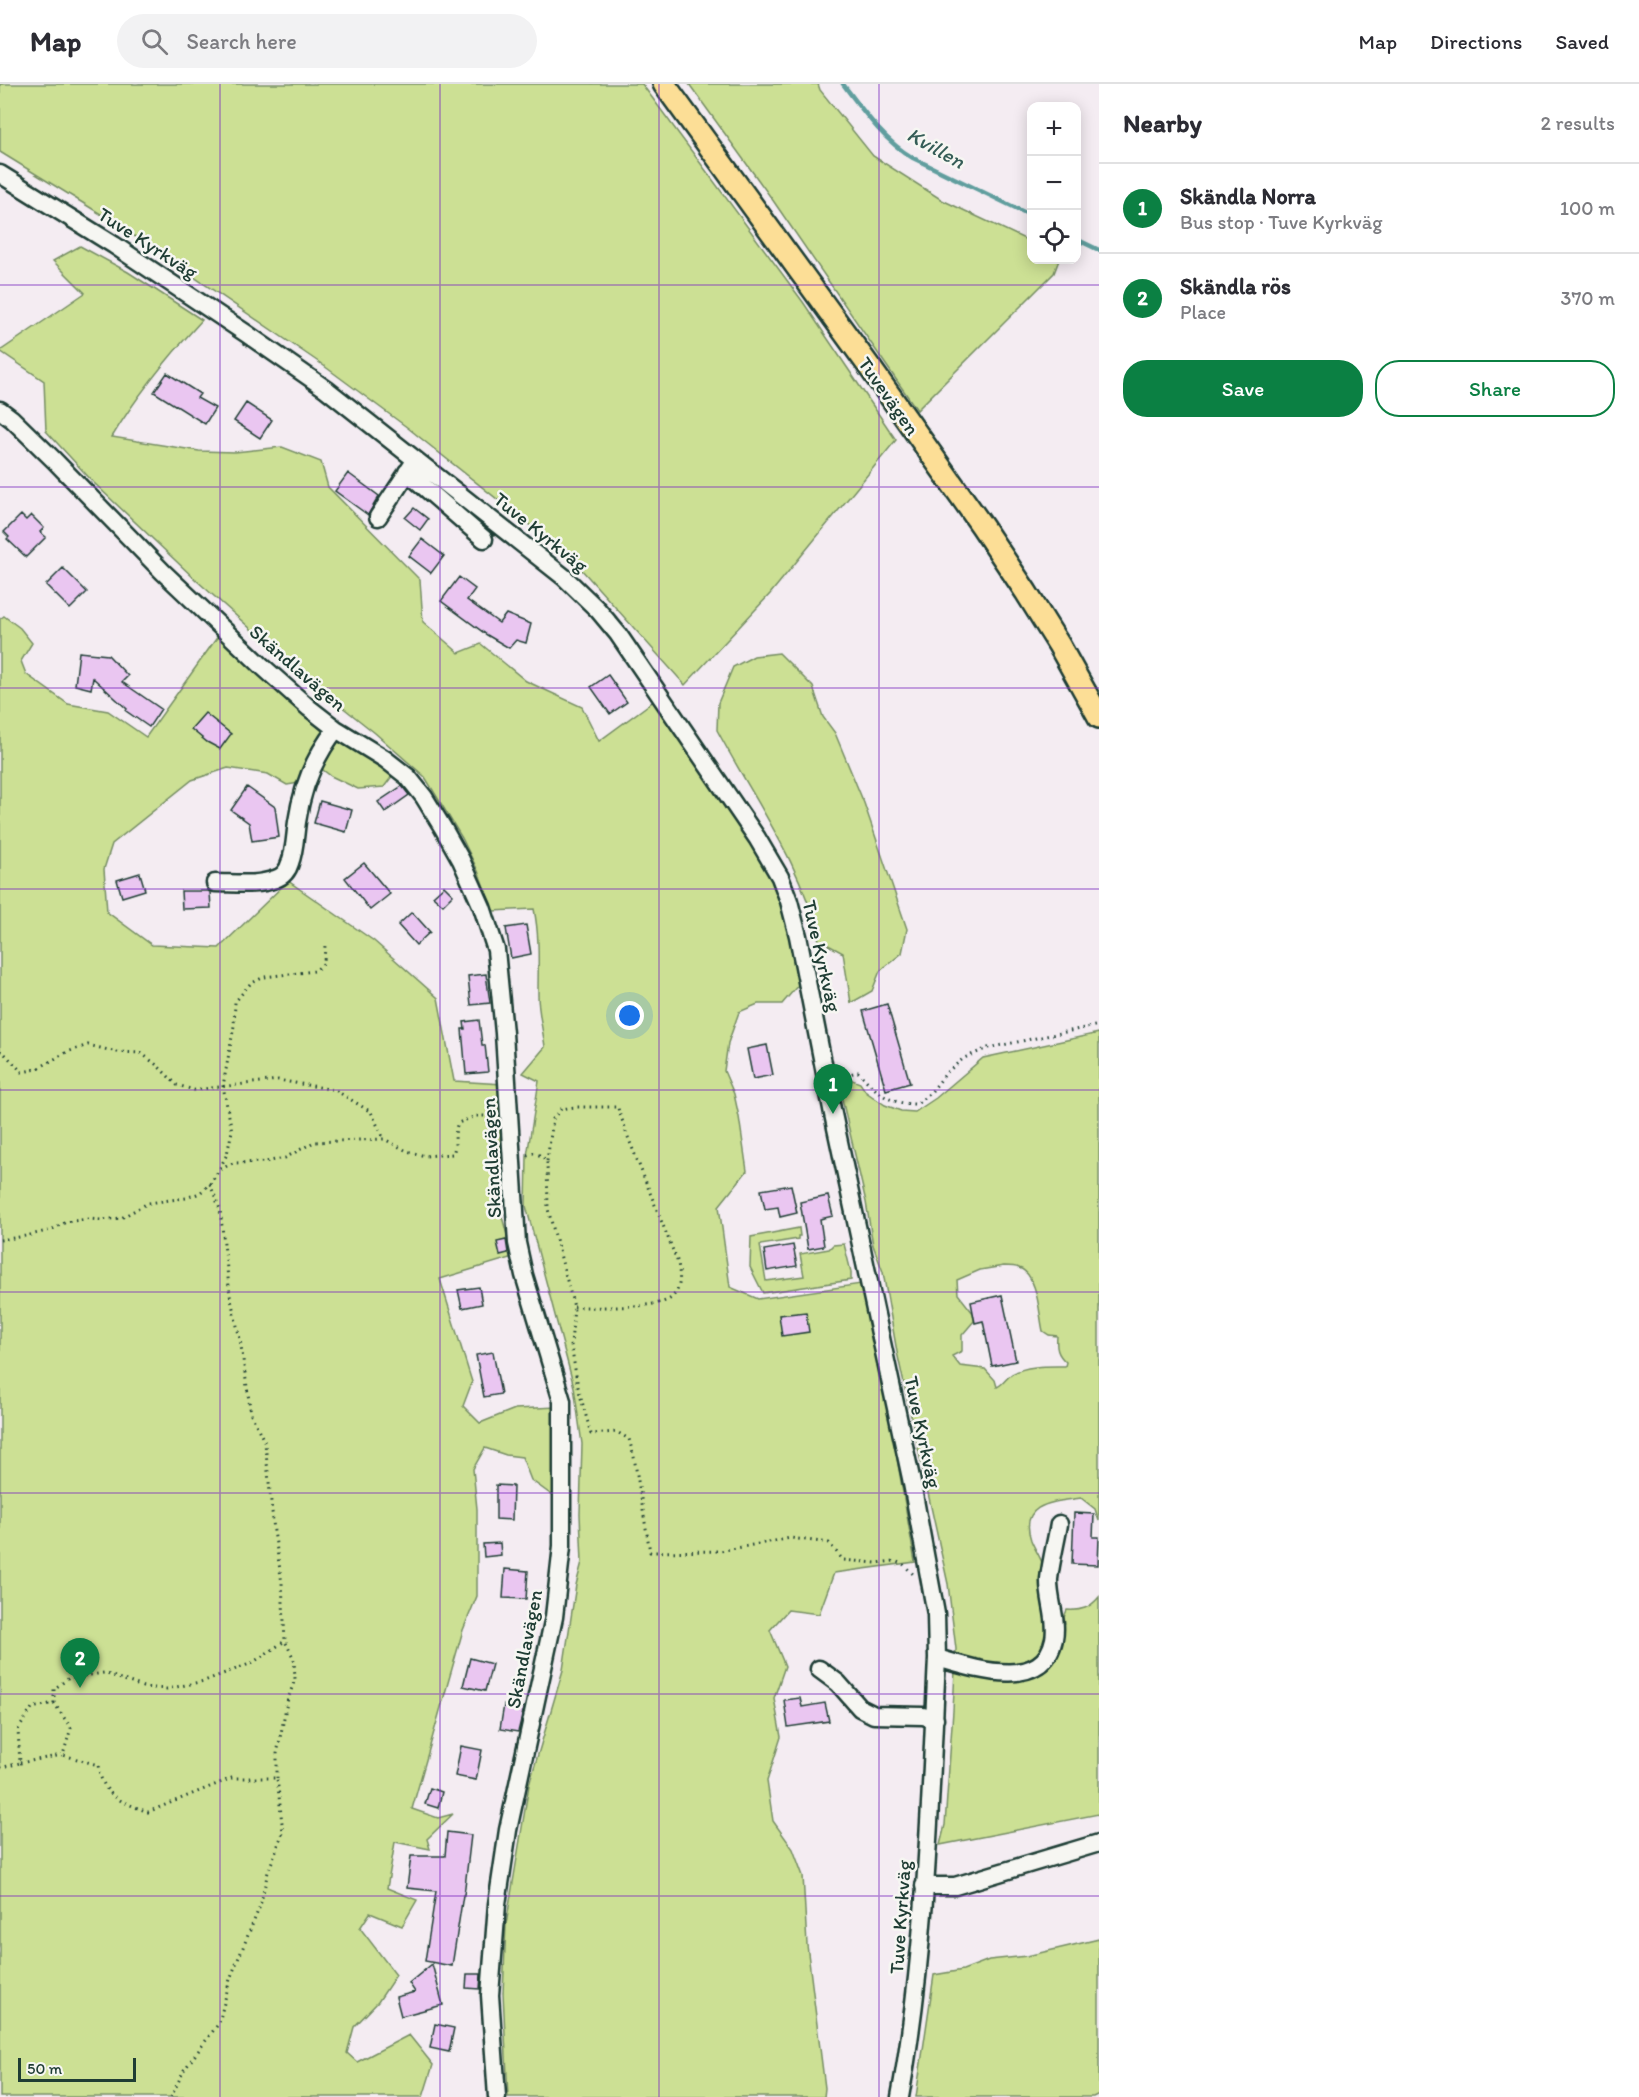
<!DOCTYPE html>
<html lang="en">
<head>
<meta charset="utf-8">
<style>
  :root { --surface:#fff; --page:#f2f2f3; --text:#2b2b33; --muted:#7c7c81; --line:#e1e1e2; --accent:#0b8043 }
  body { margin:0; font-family:Itim,sans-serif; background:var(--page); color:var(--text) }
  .controls { position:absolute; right:18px; top:18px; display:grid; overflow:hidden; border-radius:12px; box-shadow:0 3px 15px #0003 }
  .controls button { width:54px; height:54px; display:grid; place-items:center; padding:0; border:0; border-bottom:2px solid var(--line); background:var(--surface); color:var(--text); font:30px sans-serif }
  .scale { position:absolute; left:18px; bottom:15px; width:118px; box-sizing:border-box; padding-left:6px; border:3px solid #1f3d34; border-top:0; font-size:16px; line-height:21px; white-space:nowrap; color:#1f3d34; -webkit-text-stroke:4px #f6f6f2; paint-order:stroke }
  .you { position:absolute; left:630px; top:932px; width:21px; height:21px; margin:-15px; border:4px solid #fff; border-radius:50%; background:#1a73e8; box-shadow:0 0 0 9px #1a73e833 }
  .badge { display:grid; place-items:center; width:39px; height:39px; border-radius:50%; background:var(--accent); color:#fff; font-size:20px; font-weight:700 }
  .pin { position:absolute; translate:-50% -50px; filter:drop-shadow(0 2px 3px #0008) }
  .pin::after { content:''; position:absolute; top:32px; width:21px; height:18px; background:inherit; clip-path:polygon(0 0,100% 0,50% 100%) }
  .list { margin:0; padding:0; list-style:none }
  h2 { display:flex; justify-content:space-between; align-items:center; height:78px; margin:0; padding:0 24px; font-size:26px }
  h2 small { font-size:20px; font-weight:400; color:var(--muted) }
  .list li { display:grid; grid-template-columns:39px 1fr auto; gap:18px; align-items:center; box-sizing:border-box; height:90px; padding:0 24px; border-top:2px solid var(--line) }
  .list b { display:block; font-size:22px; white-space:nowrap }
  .list p { margin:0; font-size:20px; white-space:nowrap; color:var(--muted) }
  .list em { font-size:20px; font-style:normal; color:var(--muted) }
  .actions { display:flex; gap:12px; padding:18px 24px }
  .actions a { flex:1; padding:14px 0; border:2px solid var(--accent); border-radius:24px; text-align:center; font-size:21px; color:var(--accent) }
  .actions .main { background:var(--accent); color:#fff }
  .icon { flex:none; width:33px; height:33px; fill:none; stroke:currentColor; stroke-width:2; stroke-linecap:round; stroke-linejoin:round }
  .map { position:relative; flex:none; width:1099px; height:2013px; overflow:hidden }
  header { display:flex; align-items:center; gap:36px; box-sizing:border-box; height:84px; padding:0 30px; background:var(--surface); border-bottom:2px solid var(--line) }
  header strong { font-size:28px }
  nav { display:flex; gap:33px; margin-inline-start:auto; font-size:21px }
  .search { width:420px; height:54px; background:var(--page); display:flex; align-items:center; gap:15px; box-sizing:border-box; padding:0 21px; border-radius:33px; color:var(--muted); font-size:22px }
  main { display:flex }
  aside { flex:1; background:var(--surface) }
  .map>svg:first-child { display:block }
</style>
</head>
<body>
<header>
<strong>Map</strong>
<div class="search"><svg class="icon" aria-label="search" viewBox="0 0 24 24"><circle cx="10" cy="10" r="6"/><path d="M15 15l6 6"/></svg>Search here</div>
<nav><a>Map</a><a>Directions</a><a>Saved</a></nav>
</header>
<main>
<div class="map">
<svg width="1099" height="2013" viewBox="0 0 1099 2013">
  <rect width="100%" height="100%" fill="#f4ecf2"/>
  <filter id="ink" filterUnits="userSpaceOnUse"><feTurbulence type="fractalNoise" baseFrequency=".0167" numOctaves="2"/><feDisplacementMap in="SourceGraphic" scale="12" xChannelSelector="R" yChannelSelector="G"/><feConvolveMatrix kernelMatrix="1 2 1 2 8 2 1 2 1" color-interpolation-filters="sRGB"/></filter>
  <g filter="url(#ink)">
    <path fill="#cce094" stroke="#768e64" stroke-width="1.5" fill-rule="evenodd" d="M0 0H642L803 218 896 356 770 510 685 601 572 475 408 344 320 279 112 137 0 68Z
      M689 0H818L820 6 873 72 942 116 1031 158 1032 176H1059L1054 189 917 326 772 115Z
      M80 162 128 188 202 236C169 272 137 311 112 353L199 367 235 368 282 363 321 378 328 403 420 496 423 538 459 569 481 560 526 597 582 623 599 657 655 616 753 757 776 806 792 862 799 900 782 920H758L739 928 728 959 724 987 734 1010 739 1033 747 1087 719 1122 730 1203 758 1215 861 1200 893 1351 915 1478 834 1489 819 1530 788 1526 770 1546 785 1582 774 1614 781 1653 767 1697 773 1737 793 1765 803 1792 807 1861 825 2004 824 2013H508L503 1909 506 1841 529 1701 563 1586 576 1501 582 1478 580 1430 582 1360 574 1303 526 1122 527 1072 539 997 523 989 545 963C543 946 538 928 538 911 538 882 540 854 534 825L493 827 478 787 462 754 425 693 375 649 307 595 196 496 94 399 46 347 44 297 0 267 85 209 53 177Z
      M4 532 20 544 32 559 21 577 26 590 68 620 108 627 146 653 221 548 324 649 363 668 393 691 384 703 358 705 331 692 315 680 305 698 287 701 268 690 228 684 192 696 112 760 104 785 107 828 152 861 219 864 288 797 374 857 438 914 454 997 503 1000 500 1059 501 1129 513 1173 440 1195 472 1298 463 1322 480 1339 515 1325 557 1323 560 1417 531 1396 522 1373 506 1371 485 1364 473 1385 477 1425V1512L463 1546 412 1725 438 1734 453 1730 427 1755 430 1765 395 1758 387 1804 417 1816 402 1842 370 1829 360 1844 396 1891 378 1918 354 1943 347 1969 357 1978 409 1951 433 1981 423 2013H0V535Z
      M779 569 813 603 823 633 835 649 864 719 907 845 902 869 880 887 872 907 851 919 843 869 819 856C802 780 753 714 717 646L718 619 733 583 754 572Z
      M1099 949V1437L1095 1425 1081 1414C1056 1418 1018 1418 1031 1456 1034 1464 1040 1472 1043 1481 1049 1496 1049 1525 1051 1542L1065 1539 1064 1533 1067 1526C1081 1527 1090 1524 1099 1513V1730L940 1761 945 1741 953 1627 956 1565 948 1500 897 1268 883 1188 873 1161 866 1118 839 1002 850 995 860 999 866 1008 885 1021 901 1027 915 1028 936 1014 983 974ZM1004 1182C1009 1182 1015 1182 1019 1184 1038 1190 1039 1230 1043 1247L1049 1251 1057 1252C1056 1264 1057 1270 1066 1278L1065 1282C1049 1282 1026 1281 1012 1290 1006 1294 1004 1300 997 1303L995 1296 985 1285 960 1282 952 1272 962 1267V1251L974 1237 973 1229 958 1210 957 1196 980 1186Z
      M799 1144 800 1152H798V1155L760 1161 766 1197 804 1192 800 1170 829 1165 833 1161 844 1160 851 1188V1196L763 1209 750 1183 751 1153Z
      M1099 1855V2010L1093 2013H916L934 1891 963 1886 989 1876 1027 1872Z"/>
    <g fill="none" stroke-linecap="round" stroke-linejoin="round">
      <path stroke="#619e9e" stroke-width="4.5" d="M843 0C864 28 883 56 913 74L1032 132
        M1076 155 1099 166"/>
    </g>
    <path fill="#eac6f1" stroke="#1f3d34" stroke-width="1.5" d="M167 289 200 310 197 314 215 324 205 340 154 308Z
      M246 319 272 336 260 354 234 337Z
      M348 389 379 412 368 431 335 407Z
      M414 424 428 435 420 446 405 434Z
      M21 431 26 436 31 431 44 444 40 448 46 453 26 473 7 455 9 453 4 448Z
      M422 455 444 472 431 489 409 472Z
      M63 484 87 508 70 525 46 501Z
      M459 493 475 505 467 516 499 539 506 530 531 540 526 559 516 556 509 564 487 551 441 517Z
      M79 568 108 571 128 592 122 598 161 625 149 643 126 627 127 625 93 594 91 605 75 601Z
      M608 591 627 618 610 630 591 603Z
      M205 629 231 650 220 665 207 658 191 645Z
      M402 702 409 711 385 728 378 718Z
      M247 703 275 723 279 753 252 757 249 739 231 726Z
      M320 717 352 726 346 748 314 739Z
      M364 779 390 810 370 826 345 794Z
      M140 789 145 806 122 813 117 796Z
      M444 802 453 811 443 821 433 812Z
      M181 807H208L210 808 211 824 182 825Z
      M412 828 430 848 416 861 398 841Z
      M526 841 531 870 511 874 506 844Z
      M486 890 490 919 471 921 468 892Z
      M887 920 910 999 886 1006 863 927Z
      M479 936 482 961H485L488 988 466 990 462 945H465L464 938Z
      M767 961 773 991 753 995 747 965Z
      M791 1101 797 1129 780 1133 778 1123 765 1125 761 1106Z
      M828 1112 833 1132 820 1135 824 1162 808 1165 800 1118Z
      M506 1156 508 1169 500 1171 497 1158Z
      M793 1161 797 1182 767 1187 764 1166Z
      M479 1203 482 1220 462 1224 458 1206Z
      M1002 1211 1016 1277 992 1282 983 1237 975 1239 971 1218Z
      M806 1228 809 1248 782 1252 779 1231Z
      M493 1268 501 1310 484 1313 476 1271Z
      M496 1401 513 1402 512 1436 496 1435Z
      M1074 1429 1094 1430 1093 1453H1099L1098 1481 1072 1480Z
      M500 1459 501 1471 484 1473 483 1460Z
      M505 1485 528 1487 526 1515 503 1514Z
      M470 1574 492 1580 485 1607 463 1602Z
      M800 1614 802 1623 825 1619 829 1637 788 1643 784 1616Z
      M504 1621 524 1624 518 1648 500 1645Z
      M461 1662 482 1666 476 1696 455 1692Z
      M430 1704 442 1708 438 1724 425 1720Z
      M447 1748 471 1751 464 1811H463L452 1882 425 1877 436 1807 407 1804 411 1772H445Z
      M432 1880 443 1921 401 1932 396 1913 415 1908 409 1899Z
      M467 1890H481L480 1905 466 1904Z
      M435 1940 454 1944 449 1968 430 1964Z"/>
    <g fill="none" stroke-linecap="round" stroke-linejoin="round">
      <defs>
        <path id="minor" d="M0 90 114 161 247 250 326 305 564 493 598 526 618 550 757 754 780 793 789 817 798 852 833 1030 911 1394 936 1530 937 1574C930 1720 926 1870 900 2013
          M0 326 12 335 54 376 163 488 262 582 309 624 336 645 385 675 408 693 424 713 443 744 461 776 482 823 496 866 504 949 517 1159 524 1191 562 1317V1462L554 1533 508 1746 497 1820 490 1911 497 2013
          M407 388 484 455
          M378 433 413 380
          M215 799C234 799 258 802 275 795 283 793 288 786 290 779 295 766 295 751 297 738 302 703 315 672 336 645
          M937 1574C972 1584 1043 1609 1054 1555 1058 1535 1048 1515 1049 1495 1051 1477 1056 1458 1059 1440
          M819 1585 838 1599 860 1624 874 1631 923 1632 935 1635
          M924 1802H955L1099 1759"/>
        <path id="major" d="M664 0 871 285 982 442 1026 508 1059 561 1099 633"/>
      </defs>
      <use href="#minor" stroke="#1f3d34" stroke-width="21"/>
      <use href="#major" stroke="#1f3d34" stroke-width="26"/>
      <path stroke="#1f3d34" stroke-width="3" stroke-dasharray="1.5 4.5" stroke-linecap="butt" d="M0 967 4 969 22 988 37 985 67 968 88 961 117 968 141 969 158 982 177 1001 194 1006 278 996 335 1006 371 1028 384 1055
        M840 992 858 988C878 1008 886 1020 917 1020L931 1008 947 988 964 974 988 964 1099 941
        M527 1071 533 1069 542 1072 547 1078 548 1125 574 1223 571 1261 578 1303 591 1350 617 1348 629 1355 634 1373 650 1468 720 1467 791 1454 829 1459 843 1476 876 1479 895 1477 904 1481 913 1490
        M547 1077 553 1035 561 1025 575 1023H618C619 1033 625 1039 626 1048L678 1179C680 1191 682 1205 671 1214 658 1225 593 1223 574 1223
        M220 1084 227 1070 232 1047 223 1002 234 942 235 918 250 900 264 893 315 887 324 879 325 861
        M210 1100 220 1125 230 1211 240 1255 251 1330 265 1359 274 1447 282 1499 285 1557 294 1575 295 1595 287 1618 277 1670V1694
        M0 1156 26 1152 51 1146 66 1138 88 1135 101 1136 121 1134 148 1119 186 1114 200 1109 210 1100 219 1086 233 1079 265 1078 285 1074 314 1058 384 1055 407 1067 425 1072 453 1070C457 1060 453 1049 458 1039L476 1032H486L493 1037
        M54 1619V1605L69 1594 104 1589 143 1603 167 1605 204 1597 252 1579 285 1557
        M20 1679 62 1671
        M0 1684 20 1679 18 1646 32 1624 54 1619 71 1644 63 1671 98 1681C103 1713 120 1717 148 1728L232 1694H277L283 1748 268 1788 260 1822 230 1895 219 1939 184 1986 171 2013"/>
      <use href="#minor" stroke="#f6f6f2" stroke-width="16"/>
      <use href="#major" stroke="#fcde96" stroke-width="21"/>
    </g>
  </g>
  <path fill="none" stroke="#7b2cbf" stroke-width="1.5" stroke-opacity="0.55" d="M220 0V2013M440 0V2013M659 0V2013M879 0V2013M0 201H1099M0 403H1099M0 604H1099M0 805H1099M0 1006H1099M0 1208H1099M0 1409H1099M0 1610H1099M0 1812H1099"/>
  <g text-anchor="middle" stroke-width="5" stroke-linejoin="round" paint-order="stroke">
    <g font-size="20" fill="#1f3d34" stroke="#f6f6f2">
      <text transform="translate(148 159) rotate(33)" y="7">Tuve Kyrkväg</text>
      <text transform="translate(889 312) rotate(55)" y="7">Tuvevägen</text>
      <text transform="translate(541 448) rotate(39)" y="7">Tuve Kyrkväg</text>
      <text transform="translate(298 584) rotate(41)" y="7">Skändlavägen</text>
      <text transform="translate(822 872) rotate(77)" y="7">Tuve Kyrkväg</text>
      <text transform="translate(491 1074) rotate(-93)" y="7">Skändlavägen</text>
      <text transform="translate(923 1348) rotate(78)" y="7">Tuve Kyrkväg</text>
      <text transform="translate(524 1565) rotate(-79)" y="7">Skändlavägen</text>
      <text transform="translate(900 1833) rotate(-86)" y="7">Tuve Kyrkväg</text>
    </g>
    <g font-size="21" font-style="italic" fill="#355d57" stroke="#f6f6f2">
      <text transform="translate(936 64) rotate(29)" y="7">Kvillen</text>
    </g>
  </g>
</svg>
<div class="controls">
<button>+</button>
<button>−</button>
<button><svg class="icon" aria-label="locate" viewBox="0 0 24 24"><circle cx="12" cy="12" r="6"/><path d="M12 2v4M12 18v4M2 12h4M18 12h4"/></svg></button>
</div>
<div class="scale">50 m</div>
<div class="you"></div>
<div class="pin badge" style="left:833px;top:1030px">1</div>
<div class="pin badge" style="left:80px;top:1604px">2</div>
</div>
<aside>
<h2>Nearby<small>2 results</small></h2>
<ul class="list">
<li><span class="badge">1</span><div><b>Skändla Norra</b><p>Bus stop · Tuve Kyrkväg</p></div><em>100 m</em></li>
<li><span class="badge">2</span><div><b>Skändla rös</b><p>Place</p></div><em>370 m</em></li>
</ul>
<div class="actions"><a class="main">Save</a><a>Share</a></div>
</aside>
</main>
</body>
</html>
